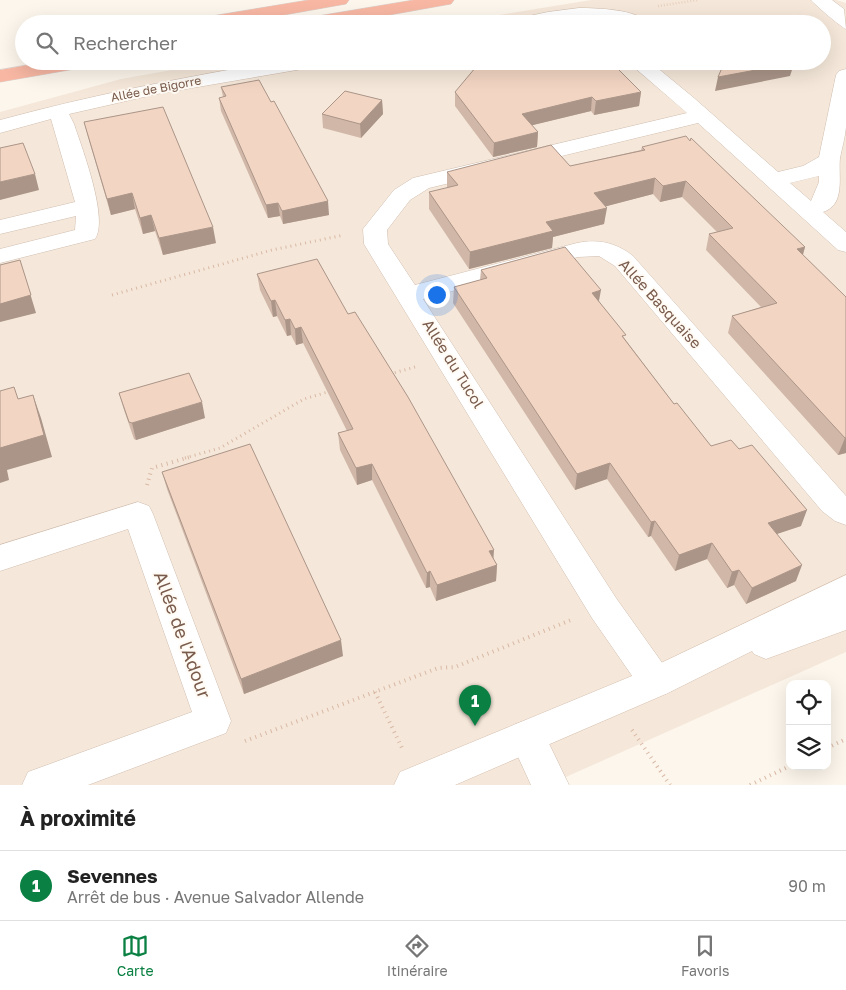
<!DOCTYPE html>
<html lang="fr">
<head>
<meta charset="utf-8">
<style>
  :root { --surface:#fff; --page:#f2f2f2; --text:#222; --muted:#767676; --line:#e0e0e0; --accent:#0b8043 }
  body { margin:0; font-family:"Golos Text",sans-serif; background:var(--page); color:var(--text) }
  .controls { position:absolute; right:15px; bottom:15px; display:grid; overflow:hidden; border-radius:10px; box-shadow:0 5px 20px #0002 }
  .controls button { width:45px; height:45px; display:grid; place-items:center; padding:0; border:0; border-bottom:1px solid var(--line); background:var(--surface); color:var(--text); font:25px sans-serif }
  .you { position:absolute; left:436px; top:294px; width:18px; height:18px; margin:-12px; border:4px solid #fff; border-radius:50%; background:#1a73e8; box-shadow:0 0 0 8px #1a73e833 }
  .badge { display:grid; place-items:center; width:32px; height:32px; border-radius:50%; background:var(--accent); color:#fff; font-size:16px; font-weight:700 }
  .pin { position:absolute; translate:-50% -41px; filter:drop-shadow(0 1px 2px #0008) }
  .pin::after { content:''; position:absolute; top:26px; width:18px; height:15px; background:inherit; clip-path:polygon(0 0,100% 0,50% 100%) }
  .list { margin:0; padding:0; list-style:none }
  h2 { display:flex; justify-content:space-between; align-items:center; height:65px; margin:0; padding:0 20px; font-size:21px }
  h2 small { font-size:16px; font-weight:400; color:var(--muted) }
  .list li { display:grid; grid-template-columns:32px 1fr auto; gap:15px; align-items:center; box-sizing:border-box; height:70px; padding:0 20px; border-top:1px solid var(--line) }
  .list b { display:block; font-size:19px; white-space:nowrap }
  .list p { margin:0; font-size:16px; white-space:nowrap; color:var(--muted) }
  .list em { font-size:16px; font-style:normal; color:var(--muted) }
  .icon { flex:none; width:28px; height:28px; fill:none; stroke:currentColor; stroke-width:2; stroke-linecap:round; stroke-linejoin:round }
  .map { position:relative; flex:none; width:846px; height:785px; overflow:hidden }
  .search { position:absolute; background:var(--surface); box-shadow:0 5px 20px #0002; left:15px; right:15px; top:15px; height:55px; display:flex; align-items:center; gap:12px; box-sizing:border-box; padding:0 18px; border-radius:28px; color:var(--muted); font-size:19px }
  .sheet { height:135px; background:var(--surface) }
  nav { display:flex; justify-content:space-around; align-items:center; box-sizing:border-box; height:70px; border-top:1px solid var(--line); background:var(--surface); font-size:14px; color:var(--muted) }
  nav a { display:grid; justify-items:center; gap:2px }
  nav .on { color:var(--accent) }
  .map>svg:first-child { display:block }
</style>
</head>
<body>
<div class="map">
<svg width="846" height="785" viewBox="0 0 846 785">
  <rect width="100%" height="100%" fill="#fdf6ec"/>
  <path fill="#f5e8da" d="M591 0H836L846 3V652L548 785H0V112L121 79 222 61H822V24H444Z"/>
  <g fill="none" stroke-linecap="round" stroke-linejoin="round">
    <defs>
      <path id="street" d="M811 0H832L844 9 846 29C841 27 815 5 811 0Z
        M579 8C595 8 639 9 649 24H623L594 18 563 20 542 24H508L510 20 548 12Z
        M279 61H324L321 65 314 67 157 94 69 114 74 124C82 148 109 219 95 239L0 263V249L75 230 76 216 0 234V220L75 202 51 119 0 133V120C92 95 185 77 279 61Z
        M627 61H649L694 98 778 172 803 166 819 157 836 75 839 71 846 69C846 88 846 108 846 127 845 138 842 148 840 158 838 176 846 205 823 212L846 232V252L838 250 698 123 429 188 410 200 387 230 388 244 415 285 577 243C598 239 615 242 633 256L846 496V525L835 521 822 511 615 266 599 256 578 257 423 299 616 598 668 671 673 682 668 693 656 697 644 693 592 618 364 244 363 229 394 190 413 178 687 113ZM819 176V182L811 201 790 183Z
        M138 502 149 506 153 514 231 721 226 733 88 785H22L28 772 192 712 128 529 0 571V545Z
        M527 720 540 725 569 785H531L509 737 514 725Z"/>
      <path id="secondary" d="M846 575V630L766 659 754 654 752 651 668 693 455 785H394L400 772 644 671Z"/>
      <path id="highway" d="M309 0H349L346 4 340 5 233 24H191L193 20 200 18Z
        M414 0H454L451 4 445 5 339 24 303 23 305 19 312 17Z
        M51 61H96L93 65 86 67 0 82V70Z"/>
    </defs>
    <use href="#street" stroke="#d1beb0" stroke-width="1"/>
    <use href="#secondary" stroke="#d6c0b0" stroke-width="1"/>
    <use href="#highway" stroke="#dad1cd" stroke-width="1"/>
    <path stroke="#d9b8a5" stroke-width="2.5" stroke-dasharray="0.5 2.5" stroke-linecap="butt" d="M658 6 698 0"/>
    <path stroke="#d9b8a5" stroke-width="3" stroke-dasharray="1 4" stroke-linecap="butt" d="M112 295 272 250 344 235
      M390 374 415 367
      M185 458 220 448 304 399 331 391"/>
    <path stroke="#d9b8a5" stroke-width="4" stroke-dasharray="1 4.5" stroke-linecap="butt" d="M147 485 152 468 190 457
      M375 692 403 750
      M632 730 670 785
      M245 741 438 668 455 667 571 620
      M827 748 846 739
      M750 785 790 766"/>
    <use href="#street" fill="#fff" fill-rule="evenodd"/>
    <use href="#secondary" fill="#fff" fill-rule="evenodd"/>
    <use href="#highway" fill="#f7b7a3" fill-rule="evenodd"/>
  </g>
  <path fill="#d1b7a8" d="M221 87 329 215 283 224 280 216 268 218 221 111 219 98 223 97Z
    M455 92H641L639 106 594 115 591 111 532 125 538 132 537 147 493 157 455 106Z
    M382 100 383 114 361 138 323 128 322 114Z
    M84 122 216 243 163 255 155 231 143 234 135 209 111 215 88 137Z
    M642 147 805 247 803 255 846 297V453L838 455 728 333 732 316 761 307 706 250 709 234 717 232 682 197 660 202 653 194 606 206 604 224 553 237 552 248 469 269 429 209V192L447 188V172L570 166 641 150Z
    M481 270 599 301 625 339 674 404 711 446 801 526 776 534 796 581 746 604 734 585 727 588 707 559 675 571 651 536 648 537 607 479 575 490 453 303 454 287 480 280Z
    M257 274 348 314 493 558 497 565 496 581 436 601 430 587 426 588 372 480 357 485 340 450 338 433 347 431 303 343 296 345 291 335 287 336 277 316 273 317 260 290Z
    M119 393 205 418 136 440 134 439 124 410Z
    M162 472 343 656 244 694 167 489Z"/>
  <path fill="#aa9588" d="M795 61 790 76 715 91 718 77Z
    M641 92 639 106 594 115 596 101Z
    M592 97 591 111 521 128 522 114Z
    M382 100 383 114 361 138 360 124Z
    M538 132 537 147 493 157 494 143Z
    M35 174 39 190 0 200V182Z
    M655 178 653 194 592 210 594 193Z
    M686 181 682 197 660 202 663 186Z
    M132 193 135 209 111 215 107 199Z
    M328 201 329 215 283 224 282 211Z
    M278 203 280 216 268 218 266 205Z
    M607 208 604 224 553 237 552 248 469 269 470 252 546 222Z
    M151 215 155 231 143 234 140 218Z
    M213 227 216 243 163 255 159 238Z
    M805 247 800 264 797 249Z
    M20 260 36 313 0 322V304Z
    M601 290 598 306 592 293Z
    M275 300 277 316 273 317 271 301Z
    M290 319 291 335 287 336 285 320Z
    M301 327 303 343 296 345 295 329Z
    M33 395 41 418 52 457 7 470 9 480 0 483V448Z
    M202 402 205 418 136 440 132 423Z
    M845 438H846V453L838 455Z
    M610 463 607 479 575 490 577 474Z
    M372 464V480L357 485 356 468Z
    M807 510 801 526 762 539 768 523Z
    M655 521 651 536 648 537 651 522Z
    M712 543 707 559 675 571 679 555Z
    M494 550 493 565 489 551Z
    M497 565 496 581 436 601 437 585Z
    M802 565 796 581 746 604 752 588Z
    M739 570 734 585 727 588 732 572Z
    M430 571V587L426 588 427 573Z
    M341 640 343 656 244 694 241 679Z"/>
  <path fill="#f3d5c3" stroke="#aa9588" d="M481 61H610L641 92 596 101 592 97 522 114 538 132 494 143 455 92Z
    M725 61H794V63L718 77Z
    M259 80 271 102 274 101 328 201 282 211 278 203 266 205 219 98 226 96 221 87Z
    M345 91 382 100 360 124 322 114Z
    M163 107 213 227 159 238 151 215 140 218 132 193 107 199 84 122Z
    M686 136 690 141 691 138 805 247 797 249 846 297V438H845L732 316 777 303 709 234 733 228 686 181 663 186 655 178 594 193 607 208 546 222 553 231 470 252 429 192 458 185 447 172 551 145 570 166 645 150 642 147Z
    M23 143 35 174 0 182V148Z
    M565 247 601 290 592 293 626 335 622 336 674 404 677 403 711 446 731 440 739 449 752 445 807 510 768 523 802 565 752 588 739 570 732 572 712 543 679 555 655 521 651 522 610 463 577 474 454 287 487 278 481 270Z
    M317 259 348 314 355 312 408 397 494 550 489 551 497 565 437 585 430 571 427 573 372 464 356 468 338 433 353 429 301 327 295 329 290 319 285 320 275 300 271 301 257 274Z
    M20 260 31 295 0 304V265Z
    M189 373 202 402 132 423 129 422 119 393Z
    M14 387 18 399 33 395 44 435 0 448V391Z
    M250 444 341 640 241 679 162 472Z"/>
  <g text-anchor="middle" stroke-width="4" stroke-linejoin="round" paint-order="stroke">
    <g font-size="12" fill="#7a5c4d" stroke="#fffaf3">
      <text transform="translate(156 89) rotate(-11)" y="4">Allée de Bigorre</text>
    </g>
    <g font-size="15" fill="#7a5c4d" stroke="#fffaf3">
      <text transform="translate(660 304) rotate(48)" y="5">Allée Basquaise</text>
      <text transform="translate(453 364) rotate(58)" y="5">Allée du Tucol</text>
    </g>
    <g font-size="18" fill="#7a5c4d" stroke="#fffaf3">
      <text transform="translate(182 635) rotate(70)" y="6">Allée de l'Adour</text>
    </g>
  </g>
</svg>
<div class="controls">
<button><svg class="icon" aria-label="locate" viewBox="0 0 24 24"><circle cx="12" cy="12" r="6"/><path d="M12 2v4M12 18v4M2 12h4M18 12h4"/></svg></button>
<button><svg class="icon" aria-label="layers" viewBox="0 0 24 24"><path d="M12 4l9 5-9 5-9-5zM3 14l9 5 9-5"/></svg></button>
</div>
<div class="you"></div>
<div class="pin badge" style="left:475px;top:726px">1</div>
<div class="search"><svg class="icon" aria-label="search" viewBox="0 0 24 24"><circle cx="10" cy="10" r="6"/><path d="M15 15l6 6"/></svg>Rechercher</div>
</div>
<section class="sheet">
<h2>À proximité<small></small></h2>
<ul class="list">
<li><span class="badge">1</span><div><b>Sevennes</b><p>Arrêt de bus · Avenue Salvador Allende</p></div><em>90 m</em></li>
</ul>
</section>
<nav>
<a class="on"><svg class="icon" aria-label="map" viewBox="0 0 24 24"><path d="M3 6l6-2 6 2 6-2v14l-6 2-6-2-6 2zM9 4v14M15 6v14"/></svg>Carte</a>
<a><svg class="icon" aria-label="directions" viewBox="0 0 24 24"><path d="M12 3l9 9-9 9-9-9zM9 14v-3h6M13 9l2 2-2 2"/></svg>Itinéraire</a>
<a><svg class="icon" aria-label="saved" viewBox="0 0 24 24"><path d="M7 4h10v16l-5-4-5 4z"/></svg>Favoris</a>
</nav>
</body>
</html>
